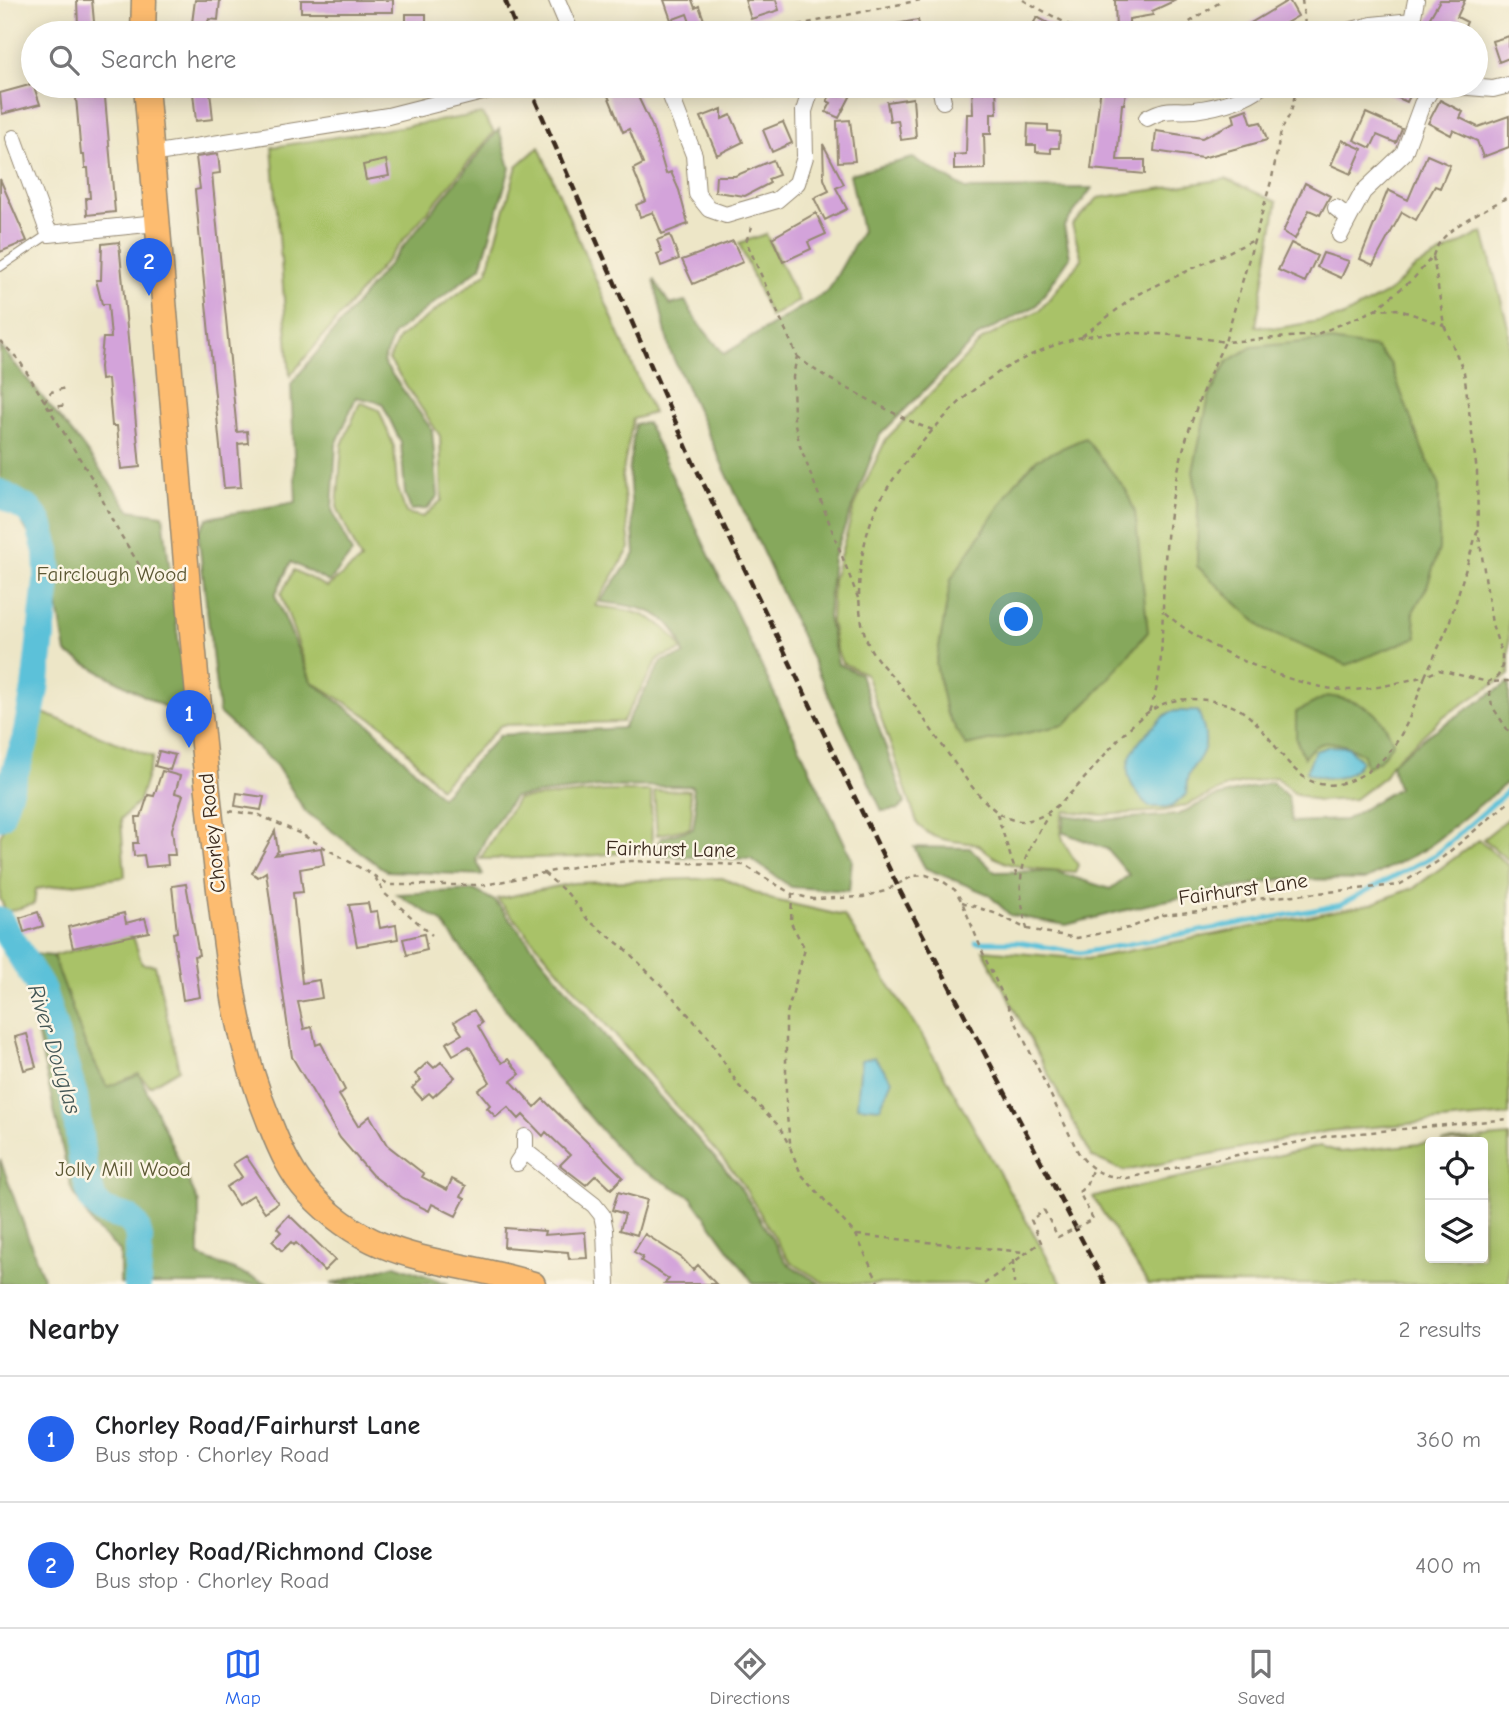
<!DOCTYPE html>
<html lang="en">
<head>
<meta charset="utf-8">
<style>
  :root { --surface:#fff; --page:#f2f2f2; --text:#202124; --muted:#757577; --line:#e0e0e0; --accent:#2563eb }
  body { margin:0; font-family:"Comic Neue",sans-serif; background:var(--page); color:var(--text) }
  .controls { position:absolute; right:21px; bottom:21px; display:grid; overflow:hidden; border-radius:7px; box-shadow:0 4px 18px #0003 }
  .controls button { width:63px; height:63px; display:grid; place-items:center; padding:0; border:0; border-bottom:2px solid var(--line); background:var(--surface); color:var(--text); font:35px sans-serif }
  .you { position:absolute; left:1017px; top:620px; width:24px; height:24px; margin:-18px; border:5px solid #fff; border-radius:50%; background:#1a73e8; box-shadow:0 0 0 10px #1a73e833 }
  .badge { display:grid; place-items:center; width:46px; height:46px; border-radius:50%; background:var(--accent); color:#fff; font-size:23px; font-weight:700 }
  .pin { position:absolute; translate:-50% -58px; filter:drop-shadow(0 2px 4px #0008) }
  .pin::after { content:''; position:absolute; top:37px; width:24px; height:21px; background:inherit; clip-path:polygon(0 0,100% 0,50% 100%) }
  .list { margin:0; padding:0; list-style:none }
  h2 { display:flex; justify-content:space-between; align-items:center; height:91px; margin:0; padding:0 28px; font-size:30px }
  h2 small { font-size:23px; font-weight:400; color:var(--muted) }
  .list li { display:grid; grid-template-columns:46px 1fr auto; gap:21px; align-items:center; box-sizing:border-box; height:126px; padding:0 28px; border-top:2px solid var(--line) }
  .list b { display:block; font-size:26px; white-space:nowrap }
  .list p { margin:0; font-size:23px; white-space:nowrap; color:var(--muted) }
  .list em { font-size:23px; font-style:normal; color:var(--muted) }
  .icon { flex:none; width:38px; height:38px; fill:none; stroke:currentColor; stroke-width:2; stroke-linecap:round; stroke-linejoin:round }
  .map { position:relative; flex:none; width:1509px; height:1284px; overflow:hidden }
  .search { position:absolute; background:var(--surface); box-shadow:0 4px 18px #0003; left:21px; right:21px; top:21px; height:77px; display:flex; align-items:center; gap:18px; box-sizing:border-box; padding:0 24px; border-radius:38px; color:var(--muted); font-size:26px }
  .sheet { height:343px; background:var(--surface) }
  nav { display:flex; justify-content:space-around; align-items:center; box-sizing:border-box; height:98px; border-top:2px solid var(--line); background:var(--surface); font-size:19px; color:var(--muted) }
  nav a { display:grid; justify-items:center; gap:4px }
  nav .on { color:var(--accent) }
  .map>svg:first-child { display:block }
</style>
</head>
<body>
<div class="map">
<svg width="1509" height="1284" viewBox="0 0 1509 1284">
  <rect width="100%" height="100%" fill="#fcf5e5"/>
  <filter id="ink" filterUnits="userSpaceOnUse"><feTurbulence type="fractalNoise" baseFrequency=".0143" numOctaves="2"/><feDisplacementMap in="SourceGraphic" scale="14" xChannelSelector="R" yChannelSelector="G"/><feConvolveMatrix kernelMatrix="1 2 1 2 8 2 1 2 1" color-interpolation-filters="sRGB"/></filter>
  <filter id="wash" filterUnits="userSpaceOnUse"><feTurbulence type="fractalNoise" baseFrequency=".00686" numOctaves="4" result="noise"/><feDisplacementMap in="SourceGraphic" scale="28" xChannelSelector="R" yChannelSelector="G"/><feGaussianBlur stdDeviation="1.57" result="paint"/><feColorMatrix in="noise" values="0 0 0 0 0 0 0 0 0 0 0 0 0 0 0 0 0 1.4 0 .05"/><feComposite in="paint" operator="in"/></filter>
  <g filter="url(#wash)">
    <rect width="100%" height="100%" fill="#ede6c7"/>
    <path fill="#a9c268" stroke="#727643" stroke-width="2" d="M482 114 494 132 290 376 272 147Z
      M539 147 653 413 633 419 622 476 630 548 595 606C635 610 660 614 683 650L659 658 622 722 501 725 440 788 385 727 311 681 281 594 294 570 327 587 361 560 337 507 342 445 360 402 379 410 394 447 397 486 406 513 423 517 442 500 440 436 389 360 399 338 487 272 517 166Z
      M1226 179 1277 202 1256 326 1279 328 1342 317 1389 292 1416 267 1483 232 1509 330V675L1444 716 1391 764 1385 776 1355 799 1317 801 1294 793 1276 777 1229 786 1187 805 1164 811 1102 815 1065 811C1054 832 1066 847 1078 865L1075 872C1040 868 1004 872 979 845 952 839 940 845 918 825L866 674 842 663 836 648 831 621 833 580 855 505 886 439 983 339 1040 310 1082 259 1072 225 1098 198Z
      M766 234 799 301 770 317 739 243Z
      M38 711 153 757 138 803 121 819 125 877 36 889 34 904 6 912 0 898V836L24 778 34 743Z
      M689 790 692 809 690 828 657 835 654 791Z
      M605 791H651L652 850 576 857 480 859 517 799Z
      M1509 818V861L1483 839Z
      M1479 840 1509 866V1115L1328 1131 1124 1171 1092 1157 983 950 1087 959 1371 904 1415 887Z
      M722 878 770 899 844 916 921 1034 1062 1284H826L789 1261 738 1177 497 899 573 883Z
      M129 934 134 939 142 964 155 965 179 1069 150 1086 138 1074 107 1088 85 1044 53 956Z
      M1509 1136V1284H1148L1093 1197 1320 1146 1340 1152 1430 1143V1258H1483V1142H1442Z"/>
    <path fill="#86a85c" stroke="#60693d" stroke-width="2" d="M499 129 510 168 481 267 394 334 383 362 432 430 438 496 427 509 411 510 405 494 401 443 382 403 356 397 336 445 332 510 352 553 329 582 291 562 275 595 311 681 372 727 441 797 500 735 623 728 662 661 684 655C675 609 639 607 600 602L635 554 629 472 635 424 647 423 852 859 849 891 791 887 751 859 657 856 656 846 661 838 693 829 696 808 692 786 600 787 514 797 488 833 476 859 483 875 386 871 305 811 276 765 219 713 198 532 208 518 296 502 291 384Z
      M913 158 966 189 1092 188 1064 226 1070 257 1036 306 979 335 880 435 833 558 828 617 838 664 860 674 905 803 899 809 882 811 670 351 654 279 670 305 685 301 698 323 724 354 828 291 862 231 850 174Z
      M1324 340 1376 348 1390 363 1423 451 1439 483V549L1427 587 1413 612 1417 637 1347 665 1266 631 1197 566 1198 502 1193 471 1209 397 1227 362 1252 347Z
      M0 346 81 444 130 510 163 515 188 720 66 653 53 576 10 501 0 493Z
      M1085 438 1126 490 1135 512 1148 632 1090 700 1064 725 966 746 946 712 936 664 951 579 1014 484 1037 459Z
      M1509 682V781L1426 849 1365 880 1283 879 1158 902 1066 925 1010 915 988 894 925 868 914 847 970 848 995 872 1054 871 1110 889 1129 875 1107 849 1062 832 1065 815 1098 820 1177 815 1212 798 1272 782 1288 797 1292 822 1345 820 1398 788 1391 764 1428 735Z
      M1327 696C1360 700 1382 710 1393 743L1379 761 1366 767 1363 754C1342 742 1319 734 1304 758L1296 739V712Z
      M474 890 495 901 610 1042 737 1182 787 1263 820 1284H754L691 1197 630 1163 556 1078 441 921 397 894Z
      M20 953 53 956 85 1044 107 1087 139 1074 199 1204V1256L269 1284H120V1251L94 1227 71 1188Z
      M0 1159 43 1278 39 1284H0Z
      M395 1265 449 1284H331Z"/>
    <path fill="#5bc1d9" stroke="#4b767c" stroke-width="2" d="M1198 711C1202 721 1208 738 1204 749 1197 769 1184 767 1187 794L1171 807H1149C1119 777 1122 758 1150 730 1156 724 1163 715 1171 712 1178 710 1190 712 1198 711Z
      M1330 746 1348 747 1361 761C1349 782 1325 781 1306 772L1315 751Z
      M874 1057 892 1080 880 1108 857 1106 861 1060Z"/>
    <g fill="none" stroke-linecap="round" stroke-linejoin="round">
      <path stroke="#5bc1d9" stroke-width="4.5" d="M976 942H1018L1080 953 1340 905 1435 855 1509 790"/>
      <path stroke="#5bc1d9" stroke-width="28" d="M0 493 29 510 39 523 47 551 48 573 35 689 25 742 0 816
        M0 921 42 990 74 1096 83 1166 93 1201 103 1211 128 1218 136 1227 139 1238 137 1284"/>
    </g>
    <g id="blocks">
      <path fill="#d3a3da" d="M77 0H92L95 33H81V27H78Z
        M195 0H220L218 20 209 19 207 24 192 23Z
        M301 0H393V12H301Z
        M664 0H692L695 8 699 6 704 20 691 25 687 14 671 20Z
        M745 0H776L779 10 751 19Z
        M1115 0H1176L1152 11 1153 15 1129 19V33H1116Z
        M1289 0 1298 16 1269 33H1234Z
        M1440 0H1465L1457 17 1467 22 1462 33H1442L1444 27 1428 21Z
        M406 14H426V33H406Z
        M1037 17 1066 33H1028Z
        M918 20 921 33H879V27Z
        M1509 36V58L1499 62 1492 41Z
        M33 84 40 104 2 114 0 93Z
        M75 86H104L115 212 87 215 86 198H90L88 168H85L84 155H81Z
        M604 86H633L652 126 666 174 671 172 679 190 688 224 662 234 653 212 640 217 636 205 646 201 633 169 643 164 629 129 623 132Z
        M972 86H996L997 113H991V134H984L985 169 954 170V155L966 154 967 114H973Z
        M1101 86H1127L1124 104H1122L1117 160H1145V174L1091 169Z
        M1371 86H1415L1407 102Z
        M834 87 851 95 839 118 826 112 831 103 827 101Z
        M210 91 213 119 196 121 193 93Z
        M913 98 916 138 901 140 898 120 890 121 887 102Z
        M1440 100 1463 112 1460 118 1478 127 1509 116V147L1483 157 1477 141 1453 130 1451 135 1428 123Z
        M722 109V119L731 115 743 142 717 155 701 117Z
        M1247 109 1252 124 1261 122 1267 140 1202 158 1154 151 1156 131 1202 138 1235 122 1233 114Z
        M1366 113 1402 129 1396 143 1377 135 1371 148 1354 140Z
        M850 120 855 161 838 162 837 121Z
        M783 122 792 143 772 152 763 130Z
        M1028 124 1048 125V131L1060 132 1059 148H1051V153L1036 152V145H1027Z
        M1342 140 1362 149 1351 174 1331 165Z
        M823 144 844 184 836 188 847 209 825 220 814 198 829 191 824 179Z
        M218 154 220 173 212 174 237 432 247 431 248 443 238 444 241 487 224 488 195 190 200 189 196 157Z
        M1427 155 1450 165 1440 188 1435 186 1416 220 1402 212 1373 265 1360 259 1388 190 1408 200Z
        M386 160 389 176 366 180 363 165Z
        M773 160 779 175 768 179 770 183 745 196 715 192 716 176H735Z
        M0 179 27 241 0 252Z
        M1305 183 1330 196 1320 215 1309 210 1295 239 1283 232Z
        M816 213 826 234 808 242 811 249 783 262 772 238Z
        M670 235 679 259 661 266 657 254 662 252 657 240Z
        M733 241 743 262 693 284 682 260Z
        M119 242 140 467 121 469 117 426H112L108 379 101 380 100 367 103 338H111L108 304H102L96 280H101L102 244Z
        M1291 243 1317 256 1305 282 1278 270Z
        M1323 253 1349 261 1341 278 1317 267Z
        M159 751 175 755 170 770 155 766Z
        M162 771 180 776 175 793 183 795 172 829 175 855H167L168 865 146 867 144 855 134 856 133 843H138L136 817H141L148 795 154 796Z
        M237 793 264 797 261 810 235 806Z
        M275 831 278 851 275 855 321 848 324 865 300 869 303 892 293 893 302 983 319 980 322 998 298 1002 304 1029 312 1027 316 1045 321 1043 345 1090 339 1095 358 1126 370 1116 387 1145 424 1174 422 1177 447 1190 452 1179 466 1186 461 1196 465 1198 456 1216 432 1204 429 1211 403 1198 372 1175 340 1138 292 1057 266 872 258 877 252 873Z
        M186 884 199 955 194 956 200 997 183 1000 173 933 177 932 172 886Z
        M368 903 370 912 377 911 380 928 396 925 398 939 357 946 349 905Z
        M38 912 43 926 24 932 20 918Z
        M124 913 126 923 145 918 149 932 73 948 68 927Z
        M424 934 427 950 407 955 403 939Z
        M474 1010 482 1023 478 1026 493 1052 502 1063 508 1059 520 1074 511 1081 535 1107 543 1099 623 1177 611 1189 596 1175 586 1185 560 1165 570 1155 546 1132 543 1136 523 1115 519 1119 508 1107 496 1117 487 1108 490 1105 478 1090 490 1082 469 1046 453 1055 446 1043 462 1034 454 1022Z
        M27 1034 36 1067 24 1070 15 1037Z
        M428 1062 434 1068 441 1062 455 1077 433 1097 429 1093 422 1099 412 1088 421 1080 415 1074Z
        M246 1156 278 1203 265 1212 253 1195 238 1205 226 1187 242 1177 233 1164Z
        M618 1192 647 1200 637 1235 620 1230 625 1214 612 1210Z
        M289 1215 335 1260 324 1271 296 1243 294 1245 291 1242 282 1251 272 1241 281 1232 277 1228Z
        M505 1228 545 1231 544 1235 585 1232 587 1258 569 1259 568 1252 504 1247Z
        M645 1234 682 1258 693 1270 698 1265 716 1284H664L669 1279 641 1261 643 1257 634 1252Z"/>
    </g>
  </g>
  <g filter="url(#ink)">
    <use href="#blocks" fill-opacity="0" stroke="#948872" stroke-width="2"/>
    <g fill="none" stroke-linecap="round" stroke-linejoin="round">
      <defs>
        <path id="service" d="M0 267 49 234"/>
        <path id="minor" d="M557 0 571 33
          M1416 0 1412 21 1416 33
          M212 33H353
          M773 33H785
          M1340 33 1372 25 1412 21
          M667 86 694 155 697 194 709 209 726 215 777 200 797 183 805 157 804 111 812 86
          M870 86H885
          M940 86 943 101
          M1457 86 1493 89 1509 85
          M1147 118C1170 106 1171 112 1194 110 1217 107 1244 100 1262 86
          M14 138 49 234 157 223
          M151 154 388 116 506 86
          M1336 208 1349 218 1340 235
          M1349 218 1363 192 1404 153 1422 104 1433 86
          M525 1151 594 1205 602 1215 605 1230 607 1284
          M517 1163 525 1151V1137"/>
        <path id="primary" d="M143 33 144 0
          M146 86C157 233 170 380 183 527 192 639 203 751 216 864 227 957 234 1038 271 1126 280 1149 291 1174 308 1192 377 1267 444 1256 533 1284"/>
      </defs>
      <use href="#service" stroke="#948872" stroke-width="10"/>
      <use href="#minor" stroke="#948872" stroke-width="18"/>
      <use href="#primary" stroke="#948872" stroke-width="27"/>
      <path stroke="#948872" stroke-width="2.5" stroke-dasharray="5 5" stroke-linecap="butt" d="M1023 0 1084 33
        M1302 0 1306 33
        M798 25 921 0
        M1173 33 1223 0
        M1297 86 1291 112 1281 131 1272 178 1225 342C1188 335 1114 328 1078 338 1041 348 1006 365 976 388 946 411 887 479 874 513 859 552 852 606 869 646 875 659 889 672 898 683 912 701 924 719 937 738 954 761 985 814 1014 820 1068 832 1112 718 1169 702 1186 697 1206 699 1223 703 1279 715 1285 811 1356 778 1398 758 1410 718 1425 676L1439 670 1488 682 1498 676 1502 666V655L1492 624 1478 529
        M752 227 746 241 797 356 793 377 794 420 800 446 858 598
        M1433 256C1441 227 1485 211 1509 196
        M1375 310 1414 278 1433 256 1444 325 1464 372 1477 472 1478 529 1448 627 1425 676C1397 683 1363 693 1334 689 1281 682 1202 647 1163 611 1164 511 1180 432 1225 342L1315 335 1375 310 1397 309 1444 325
        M1082 336 1138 294 1252 241
        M0 341 19 360 93 480 114 524 143 571 168 581
        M797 356C821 377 846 387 873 402 894 413 911 423 933 430
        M44 402 51 392 65 388
        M49 409 68 404
        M1509 681 1488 682 1492 706 1509 732
        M1149 711C1163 679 1161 645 1163 611
        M229 811 259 815 299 833 390 885H485L583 865 631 861 744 865 792 894 813 899 863 897 885 891 913 876 926 875 941 880 955 890 962 902 985 958 1078 1152C1091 1171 1104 1177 1127 1178L1328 1136 1509 1119
        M997 814 1018 880
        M544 873 568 894 588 920 624 948 671 995 708 1037 739 1086 779 1126 790 1147
        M375 877 384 893 432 935
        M792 894 791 923 805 949 786 1017V1108L791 1150 801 1174 856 1235 879 1284
        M962 902 997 914 1027 929 1077 938 1129 928 1163 915 1226 908 1255 899 1399 885 1437 862 1509 802
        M1027 929C1014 875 1021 861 1049 814
        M1079 1192 1086 1186 1092 1170
        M857 1235 1024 1252
        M1013 1260 1014 1284
        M984 1284 1041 1242 1031 1220 1044 1210"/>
      <use href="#service" stroke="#fff" stroke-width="8"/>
      <use href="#minor" stroke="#fff" stroke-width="16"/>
      <use href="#primary" stroke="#fdbc70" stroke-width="24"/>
      <path stroke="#3b2a1e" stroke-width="4.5" stroke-dasharray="10 5" stroke-linecap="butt" d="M505 0 518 33
        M529 86 693 462 900 891 1105 1284"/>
      <path stroke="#948872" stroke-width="2.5" stroke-dasharray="5 5" stroke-linecap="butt" d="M1044 1210 1058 1237 1093 1219 1079 1192"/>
    </g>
  </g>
  <g text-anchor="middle" stroke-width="5" stroke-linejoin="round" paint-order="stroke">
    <g font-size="21" fill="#5c5834" stroke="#fcf5e5">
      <text x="112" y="581">Fairclough Wood</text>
      <text x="123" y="1176">Jolly Mill Wood</text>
    </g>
    <g font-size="21" fill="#3b2a1e" stroke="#fcf5e5">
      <text transform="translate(212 833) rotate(-96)" y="7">Chorley Road</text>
      <text transform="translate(671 849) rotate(1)" y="7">Fairhurst Lane</text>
      <text transform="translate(1243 889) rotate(-8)" y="7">Fairhurst Lane</text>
    </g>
    <g font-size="23" font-style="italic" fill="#455756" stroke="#fcf5e5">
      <text transform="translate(55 1049) rotate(73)" y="8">River Douglas</text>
    </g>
  </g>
</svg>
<div class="controls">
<button><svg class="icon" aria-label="locate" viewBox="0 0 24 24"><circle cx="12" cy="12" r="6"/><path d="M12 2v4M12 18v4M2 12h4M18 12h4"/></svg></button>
<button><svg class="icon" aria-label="layers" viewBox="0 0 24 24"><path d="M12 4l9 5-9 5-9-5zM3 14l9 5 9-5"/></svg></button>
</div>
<div class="you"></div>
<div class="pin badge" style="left:189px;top:748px">1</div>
<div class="pin badge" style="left:149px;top:296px">2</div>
<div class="search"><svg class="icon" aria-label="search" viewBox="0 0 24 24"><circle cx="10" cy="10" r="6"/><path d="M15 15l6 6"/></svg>Search here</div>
</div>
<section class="sheet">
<h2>Nearby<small>2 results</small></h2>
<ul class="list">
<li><span class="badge">1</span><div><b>Chorley Road/Fairhurst Lane</b><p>Bus stop · Chorley Road</p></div><em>360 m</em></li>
<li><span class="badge">2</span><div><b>Chorley Road/Richmond Close</b><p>Bus stop · Chorley Road</p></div><em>400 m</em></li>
</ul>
</section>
<nav>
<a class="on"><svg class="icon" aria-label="map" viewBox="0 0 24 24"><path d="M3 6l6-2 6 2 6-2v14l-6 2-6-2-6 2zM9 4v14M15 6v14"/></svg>Map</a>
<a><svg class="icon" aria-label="directions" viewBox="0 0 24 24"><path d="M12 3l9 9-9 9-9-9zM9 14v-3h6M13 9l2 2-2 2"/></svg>Directions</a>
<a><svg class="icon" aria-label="saved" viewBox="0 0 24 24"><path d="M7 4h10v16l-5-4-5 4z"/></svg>Saved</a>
</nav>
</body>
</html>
